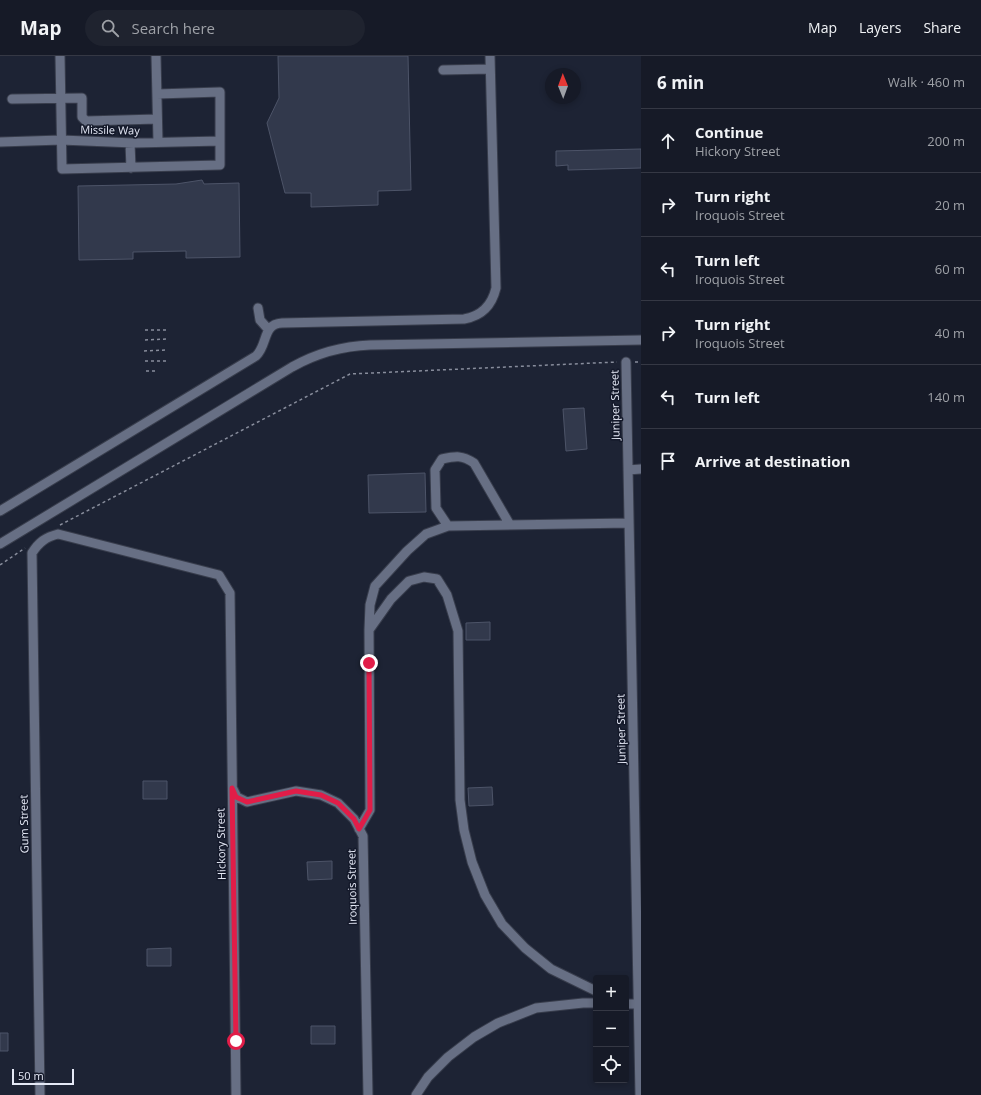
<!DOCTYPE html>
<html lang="en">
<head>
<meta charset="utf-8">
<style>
  :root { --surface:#161a27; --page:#1f232f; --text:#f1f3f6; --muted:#9ea1a7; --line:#353844 }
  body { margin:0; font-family:"Open Sans",sans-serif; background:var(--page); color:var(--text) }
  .controls { position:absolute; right:12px; bottom:12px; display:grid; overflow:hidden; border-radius:4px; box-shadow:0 2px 6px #0003 }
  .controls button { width:36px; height:36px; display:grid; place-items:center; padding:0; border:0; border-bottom:1px solid var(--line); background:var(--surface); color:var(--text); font:20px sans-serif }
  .compass { position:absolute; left:545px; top:12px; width:36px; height:36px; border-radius:50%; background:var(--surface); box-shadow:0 2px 6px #0003; rotate:359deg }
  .scale { position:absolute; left:12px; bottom:10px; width:62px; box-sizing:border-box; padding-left:4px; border:2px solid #e5e9f6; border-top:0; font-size:11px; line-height:14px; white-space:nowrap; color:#e5e9f6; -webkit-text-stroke:3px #14192a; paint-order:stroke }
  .stop { position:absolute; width:12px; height:12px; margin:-9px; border:3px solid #e11d48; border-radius:50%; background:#fff }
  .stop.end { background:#e11d48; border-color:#fff; box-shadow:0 1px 4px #0008 }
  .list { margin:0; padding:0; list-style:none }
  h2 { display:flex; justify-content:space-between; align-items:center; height:52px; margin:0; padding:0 16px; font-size:17px }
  h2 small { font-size:13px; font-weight:400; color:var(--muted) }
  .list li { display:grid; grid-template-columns:26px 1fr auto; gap:12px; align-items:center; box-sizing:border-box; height:64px; padding:0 16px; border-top:1px solid var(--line) }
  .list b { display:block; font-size:15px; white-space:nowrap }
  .list p { margin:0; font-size:13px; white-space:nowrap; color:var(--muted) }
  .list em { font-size:13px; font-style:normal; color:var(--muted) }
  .icon { flex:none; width:22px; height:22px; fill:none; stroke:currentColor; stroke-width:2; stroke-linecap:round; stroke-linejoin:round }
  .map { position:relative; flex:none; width:641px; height:1039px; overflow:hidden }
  header { display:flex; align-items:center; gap:24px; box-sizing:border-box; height:56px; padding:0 20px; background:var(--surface); border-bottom:1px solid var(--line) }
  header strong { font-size:19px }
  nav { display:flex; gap:22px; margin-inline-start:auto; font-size:14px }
  .search { width:280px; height:36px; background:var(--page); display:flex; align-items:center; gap:10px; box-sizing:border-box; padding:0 14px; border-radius:22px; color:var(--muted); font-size:15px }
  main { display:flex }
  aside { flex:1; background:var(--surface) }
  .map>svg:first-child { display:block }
</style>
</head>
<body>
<header>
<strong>Map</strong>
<div class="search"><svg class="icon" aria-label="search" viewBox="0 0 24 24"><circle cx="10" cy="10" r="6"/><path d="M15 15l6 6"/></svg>Search here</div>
<nav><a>Map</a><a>Layers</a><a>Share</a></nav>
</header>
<main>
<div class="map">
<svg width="641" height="1039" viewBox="0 0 641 1039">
  <rect width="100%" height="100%" fill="#1d2334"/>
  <path fill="#32394c" stroke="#4d5468" d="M278 0H408L411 134 378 135V149L311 151V137H285L267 67 279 42Z
    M641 93V112L568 114V109L556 110V95Z
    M202 124 204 128 239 127 240 201 186 202V195L133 196V203L79 204 78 130 176 128Z
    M584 352 587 393 566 395 563 353Z
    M425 417 426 456 369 457 368 419Z
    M490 566V584H466V567Z
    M143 725H167V743H143Z
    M492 731 493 749 469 750 468 732Z
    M332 805V823L308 824 307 806Z
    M171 892V910H147V893Z
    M311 970H335V988H311Z
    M0 977H8V995H0Z"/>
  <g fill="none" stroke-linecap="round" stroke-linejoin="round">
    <defs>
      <path id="minor" d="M60 0 62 113 220 109V36L157 38
        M156 0 158 86
        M443 14 490 13
        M12 43 82 42V61L86 65 157 63
        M0 86 61 84 134 87 220 85
        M130 87 131 112
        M258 252 260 264 268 273
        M626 306 640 1039
        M628 414 641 413
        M0 455 256 300C268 289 262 268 282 267L464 263C482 260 492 249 496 232L490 0
        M510 469 474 407C462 399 456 400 442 403L435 414 436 452 448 470 629 467
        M0 488 292 311C317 297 342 290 370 289L641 284
        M369 574 370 549 375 530 407 495 426 478 448 470
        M233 733 237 741 247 746 296 735 321 739 338 747 354 763 363 780 368 1039
        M359 773 370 754 369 574 391 543 409 525 424 521 437 523 447 539 458 575 460 744 464 774 472 806 485 839 502 868 525 892 551 913 596 935
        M626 948H638
        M40 1039 32 497C39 486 46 481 58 478L219 519 230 537 236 1039
        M416 1039 428 1021 448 1001 474 981 498 967 536 952 583 947H596"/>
    </defs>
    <use href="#minor" stroke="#383d4c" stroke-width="11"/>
    <path stroke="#888d9c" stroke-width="1.5" stroke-dasharray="3 3" stroke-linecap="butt" d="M145 274H167
      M145 284 168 283
      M144 295 167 294
      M145 305H168
      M635 306H641
      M146 315H157
      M60 469 350 318 617 306
      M0 509 25 492"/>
    <use href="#minor" stroke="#676f84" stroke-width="9"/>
  </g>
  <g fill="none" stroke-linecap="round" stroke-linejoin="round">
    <path stroke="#e11d48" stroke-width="5" d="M236 985 232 732 236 741 247 746 296 735 321 739 338 747 354 763 359 773 370 754 369 607"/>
  </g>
  <g text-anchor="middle" stroke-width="3" stroke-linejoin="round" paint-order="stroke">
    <g font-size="11" fill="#e5e9f6" stroke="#14192a">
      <text transform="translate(110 74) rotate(1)" y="4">Missile Way</text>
      <text transform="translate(615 349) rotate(-91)" y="4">Juniper Street</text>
      <text transform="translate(621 673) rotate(-91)" y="4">Juniper Street</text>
      <text transform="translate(24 768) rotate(-91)" y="4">Gum Street</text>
      <text transform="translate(221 788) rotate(-91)" y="4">Hickory Street</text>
      <text transform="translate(352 831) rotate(-91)" y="4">Iroquois Street</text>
    </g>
  </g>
</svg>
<div class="controls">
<button>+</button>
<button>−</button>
<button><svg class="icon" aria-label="locate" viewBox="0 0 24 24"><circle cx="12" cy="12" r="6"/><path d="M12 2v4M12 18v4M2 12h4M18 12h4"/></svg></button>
</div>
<svg class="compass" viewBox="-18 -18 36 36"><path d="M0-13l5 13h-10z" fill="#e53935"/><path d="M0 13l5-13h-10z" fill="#9ea1a7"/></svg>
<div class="scale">50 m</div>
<div class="stop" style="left:236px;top:985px"></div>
<div class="stop end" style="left:369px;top:607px"></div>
</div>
<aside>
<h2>6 min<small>Walk · 460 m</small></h2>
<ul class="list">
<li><svg class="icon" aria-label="ahead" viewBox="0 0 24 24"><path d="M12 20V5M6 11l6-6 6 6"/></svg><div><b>Continue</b><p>Hickory Street</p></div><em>200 m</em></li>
<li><svg class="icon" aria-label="right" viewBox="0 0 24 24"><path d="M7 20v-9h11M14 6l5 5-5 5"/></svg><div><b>Turn right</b><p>Iroquois Street</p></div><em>20 m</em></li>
<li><svg class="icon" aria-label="left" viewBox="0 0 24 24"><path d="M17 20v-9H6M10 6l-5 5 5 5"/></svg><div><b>Turn left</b><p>Iroquois Street</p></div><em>60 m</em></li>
<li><svg class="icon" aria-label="right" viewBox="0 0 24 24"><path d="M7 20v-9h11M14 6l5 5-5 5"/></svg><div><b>Turn right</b><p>Iroquois Street</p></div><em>40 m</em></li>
<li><svg class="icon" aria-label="left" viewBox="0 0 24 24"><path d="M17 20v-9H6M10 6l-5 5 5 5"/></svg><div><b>Turn left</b></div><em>140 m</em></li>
<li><svg class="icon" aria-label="arrive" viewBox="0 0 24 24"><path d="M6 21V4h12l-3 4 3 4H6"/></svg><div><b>Arrive at destination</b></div></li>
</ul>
</aside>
</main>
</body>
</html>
